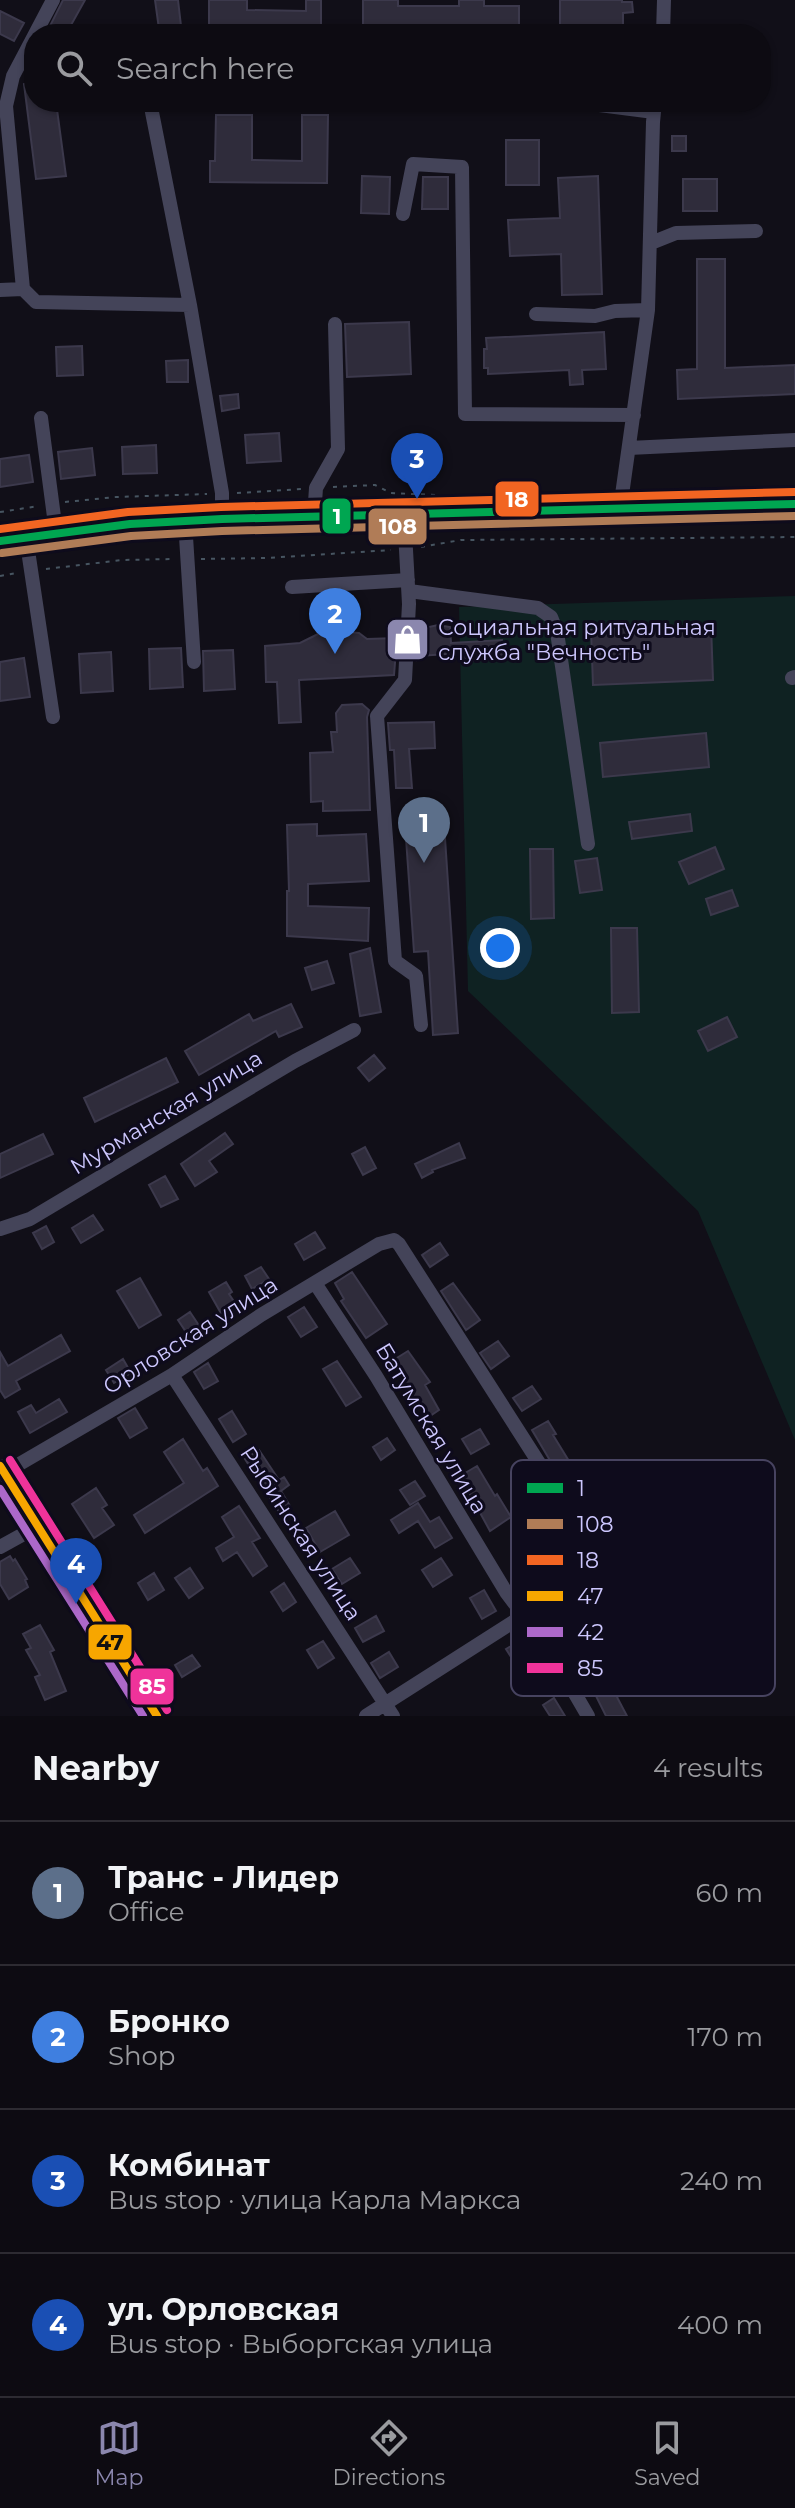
<!DOCTYPE html>
<html lang="en">
<head>
<meta charset="utf-8">
<style>
  :root { --surface:#0d0b12; --page:#16141b; --text:#f1f3f6; --muted:#9a9b9f; --line:#2d2b32; --accent:#8b87ae }
  body { margin:0; font-family:Montserrat,sans-serif; background:var(--page); color:var(--text) }
  .you { position:absolute; left:500px; top:948px; width:28px; height:28px; margin:-20px; border:6px solid #fff; border-radius:50%; background:#1a73e8; box-shadow:0 0 0 12px #1a73e833 }
  .badge { display:grid; place-items:center; width:52px; height:52px; border-radius:50%; background:var(--accent); color:#fff; font-size:26px; font-weight:700 }
  .pin { position:absolute; translate:-50% -66px; filter:drop-shadow(0 2px 4px #0008) }
  .pin::after { content:''; position:absolute; top:42px; width:28px; height:24px; background:inherit; clip-path:polygon(0 0,100% 0,50% 100%) }
  .list { margin:0; padding:0; list-style:none }
  h2 { display:flex; justify-content:space-between; align-items:center; height:104px; margin:0; padding:0 32px; font-size:34px }
  h2 small { font-size:26px; font-weight:400; color:var(--muted) }
  .list li { display:grid; grid-template-columns:52px 1fr auto; gap:24px; align-items:center; box-sizing:border-box; height:144px; padding:0 32px; border-top:2px solid var(--line) }
  .list b { display:block; font-size:30px; white-space:nowrap }
  .list p { margin:0; font-size:26px; white-space:nowrap; color:var(--muted) }
  .list em { font-size:26px; font-style:normal; color:var(--muted) }
  .icon { flex:none; width:44px; height:44px; fill:none; stroke:currentColor; stroke-width:2; stroke-linecap:round; stroke-linejoin:round }
  .map { position:relative; flex:none; width:795px; height:1716px; overflow:hidden }
  .search { position:absolute; background:var(--surface); box-shadow:0 2px 6px #0004; left:24px; right:24px; top:24px; height:88px; display:flex; align-items:center; gap:20px; box-sizing:border-box; padding:0 28px; border-radius:32px; color:var(--muted); font-size:30px }
  .sheet { height:680px; background:var(--surface) }
  nav { display:flex; justify-content:space-around; align-items:center; box-sizing:border-box; height:112px; border-top:2px solid var(--line); background:var(--surface); font-size:22px; color:var(--muted) }
  nav a { display:grid; justify-items:center; gap:4px }
  nav .on { color:var(--accent) }
  .map>svg:first-child { display:block }
</style>
</head>
<body>
<div class="map">
<svg width="795" height="1716" viewBox="0 0 795 1716">
  <rect width="100%" height="100%" fill="#110f18"/>
  <path fill="#0f2222" d="M795 596V1440L698 1211 468 991 459 607Z"/>
  <path fill="#2f2c3b" stroke="#3c394c" stroke-width="2" d="M63 0H85L66 34H46Z
    M155 0H178L181 26 159 29Z
    M209 0H247V10L306 11V0H321V34H209Z
    M363 0H398V6H459V0H484V6H519V31H397V34H363Z
    M560 0H622V2H632L633 12 623 13V29H560Z
    M0 11 24 23 14 41 0 34Z
    M34 82V102H56L66 176 36 179 24 84Z
    M216 115H252V160L302 161V115H328L327 183 210 182V161H215Z
    M672 136H686V151H672Z
    M506 140H539V185H506Z
    M362 176 390 177 389 214 361 213Z
    M598 176 602 294 562 295 561 254 510 256 508 220 560 218 558 178Z
    M423 177H448V209H422Z
    M683 179H717V211H683Z
    M697 259H725V368L795 365V394L678 399 677 370 697 369Z
    M409 322 411 374 347 377 345 324Z
    M604 332 606 369 582 370 583 384 570 385 569 370 488 374V368H484V349H487L486 338Z
    M82 346 83 375 57 376 56 347Z
    M188 360V382H167L166 361Z
    M238 394 239 408 222 411 220 396Z
    M279 433 281 461 247 463 245 435Z
    M156 445 157 473 123 474 122 447Z
    M92 448 95 475 61 479 58 452Z
    M29 455 33 482 0 487V459Z
    M438 625 450 627 451 643 502 640 504 659 465 661V653L417 656 416 661 417 637H421L420 629Z
    M711 625 713 680 593 685 591 630Z
    M331 631 359 633 367 639 397 638 394 675 299 680 301 722 279 723 277 682H266L265 646 300 643 318 634Z
    M181 648 183 687 150 689 149 649Z
    M233 650 235 689 204 691 203 651Z
    M111 652 113 691 81 693 79 654Z
    M24 658 30 697 0 701V662Z
    M362 704 369 710 367 717 370 810 323 811V801L311 802 310 753 333 752 331 732H337L336 713 342 705Z
    M434 722 435 748 409 749 412 788H396L394 750H390L388 723Z
    M706 733 709 767 603 777 600 743Z
    M443 808 458 1033 433 1035 428 951 414 952 404 810Z
    M690 814 692 831 632 839 629 822Z
    M317 824V836L366 834 369 881 308 884V906L369 908 368 941 287 936V891H289L287 825Z
    M715 847 724 869 689 884 679 862Z
    M530 849H553L554 918 531 919Z
    M597 858 602 890 580 893 575 861Z
    M732 890 738 906 711 915 706 899Z
    M611 928H637L639 1012 612 1013Z
    M370 948 381 1012 360 1016 350 954Z
    M327 961 334 983 312 990 305 968Z
    M291 1004 302 1027 279 1037 276 1031 199 1075 185 1051 249 1014 253 1021Z
    M727 1017 737 1037 708 1051 698 1031Z
    M374 1055 385 1068 369 1081 358 1068Z
    M166 1058 178 1082 95 1122 84 1098Z
    M225 1133 233 1144 209 1161 217 1172 195 1186 181 1164Z
    M43 1134 53 1154 0 1178V1154Z
    M459 1143 465 1158 432 1170 433 1172 422 1178 415 1164Z
    M365 1147 376 1168 363 1175 352 1154Z
    M165 1176 178 1199 161 1207 149 1185Z
    M93 1215 103 1230 81 1243 72 1228Z
    M46 1226 54 1242 42 1249 33 1233Z
    M315 1232 325 1248 304 1260 295 1244Z
    M440 1243 448 1255 430 1267 422 1255Z
    M261 1267 269 1279 252 1289 245 1276Z
    M352 1272 387 1324 366 1338 341 1301 344 1299 335 1283Z
    M140 1278 161 1315 139 1328 117 1291Z
    M226 1282 232 1292 229 1294 237 1306 222 1315 209 1292Z
    M453 1283 480 1320 466 1330 441 1291Z
    M304 1307 317 1327 301 1337 288 1317Z
    M190 1312 204 1333 192 1341 178 1320Z
    M61 1335 70 1351 16 1381 20 1389 5 1398 0 1390V1352L8 1366Z
    M498 1341 509 1356 491 1369 480 1353Z
    M408 1351 430 1382 425 1385 439 1410 427 1418 392 1361Z
    M123 1359 131 1373 114 1383 106 1370Z
    M337 1361 361 1397 346 1406 323 1369Z
    M208 1363 218 1381 204 1389 194 1372Z
    M532 1386 541 1399 522 1411 513 1398Z
    M59 1399 67 1412 30 1433 18 1412 31 1405 36 1413Z
    M135 1408 147 1428 130 1438 118 1418Z
    M232 1411 246 1434 233 1442 219 1419Z
    M548 1421 556 1434 553 1435 572 1466 558 1474 532 1430Z
    M480 1429 489 1444 471 1454 462 1439Z
    M387 1438 395 1450 381 1460 373 1447Z
    M183 1439 203 1471 207 1468 218 1486 145 1533 134 1515 184 1483 164 1452Z
    M259 1450 279 1480 284 1477 289 1485 281 1491 290 1506 279 1512 245 1459Z
    M477 1466 495 1496 497 1494 511 1517 490 1531 460 1476Z
    M415 1481 425 1496 410 1505 400 1490Z
    M96 1488 107 1505 102 1508 114 1525 94 1538 72 1504Z
    M418 1503 430 1522 439 1517 452 1538 435 1548 418 1521 399 1533 391 1520Z
    M239 1506 260 1538 252 1542 267 1566 253 1576 237 1552 223 1561 216 1548 234 1537 222 1517Z
    M335 1511 349 1535 320 1552 306 1528Z
    M10 1556 13 1561 15 1559 27 1579 25 1580 28 1587 9 1599 0 1584V1562Z
    M350 1558 360 1573 342 1584 332 1569Z
    M441 1558 452 1575 433 1587 422 1570Z
    M190 1568 203 1588 189 1598 175 1578Z
    M154 1573 164 1590 148 1600 138 1583Z
    M284 1583 296 1602 283 1611 271 1592Z
    M484 1590 496 1611 482 1619 470 1598Z
    M376 1616 384 1631 363 1642 355 1628Z
    M40 1625 54 1650 50 1652 66 1691 45 1700 35 1677 40 1675 26 1650 31 1648 23 1634Z
    M323 1641 334 1658 318 1668 307 1650Z
    M520 1641 531 1659 518 1668 506 1649Z
    M389 1652 398 1667 380 1678 371 1663Z
    M192 1655 200 1666 182 1677 175 1665Z
    M608 1677 618 1699 627 1716H606L591 1686Z
    M554 1698 565 1716H550L543 1705Z"/>
  <g fill="none" stroke-linecap="round" stroke-linejoin="round">
    <path stroke="#475561" stroke-width="2" stroke-dasharray="4 6" stroke-linecap="butt" d="M333 487 375 485 391 493 436 495
      M237 493 302 489
      M65 502 116 497 207 494
      M0 512 39 506
      M421 547 461 540 795 537
      M201 559 267 558 391 550
      M46 569 122 560 175 559
      M0 576 16 573"/>
    <path stroke="#444459" stroke-width="14" d="M53 0 13 76 6 106 23 289 36 302 190 305 222 493V519
      M663 34 664 0
      M150 102 190 305
      M576 102 654 112
      M403 214 413 164 462 167 465 414 634 415
      M651 243 676 233 756 231
      M0 290 23 289
      M536 314 595 316 615 311 648 310
      M41 418 56 532
      M629 448 795 440
      M620 509 648 310 653 122 655 102
      M404 514 409 604 405 680 377 716 395 961 416 976 421 1025
      M314 517 316 488 338 449 335 324
      M185 521 194 662
      M26 537 53 717
      M292 587 408 580
      M409 591 538 608 551 617 557 632 588 844
      M792 678 795 677
      M0 1229 30 1219 295 1061 354 1030
      M315 1283 376 1376 506 1592 549 1649 588 1716
      M172 1375 393 1716
      M0 1466 157 1716
      M4 1473 172 1375 261 1315 379 1244 394 1240 399 1244 548 1477 580 1535 592 1570
      M0 1547 38 1526
      M366 1716 557 1594 690 1500"/>
    <path stroke="#614a63" stroke-width="22" d="M0 541 130 524 222 519 795 504"/>
    <defs>
      <path id="bus-1" d="M0 541 130 524 222 519 795 504"/>
      <path id="bus-2" d="M2 553 131 536 222 531 795 516"/>
      <path id="bus-3" d="M0 529 128 512 221 507 795 492"/>
      <path id="bus-4" d="M0 1466 157 1716"/>
      <path id="bus-5" d="M0 1489 143 1716"/>
      <path id="bus-6" d="M10 1460 167 1710"/>
    </defs>
    <use href="#bus-1" stroke="#0e0b1c" stroke-width="14"/>
    <use href="#bus-2" stroke="#0e0b1c" stroke-width="14"/>
    <use href="#bus-3" stroke="#0e0b1c" stroke-width="14"/>
    <use href="#bus-4" stroke="#0e0b1c" stroke-width="14"/>
    <use href="#bus-5" stroke="#0e0b1c" stroke-width="14"/>
    <use href="#bus-6" stroke="#0e0b1c" stroke-width="14"/>
    <use href="#bus-1" stroke="#00a651" stroke-width="8"/>
    <use href="#bus-2" stroke="#b07c57" stroke-width="8"/>
    <use href="#bus-3" stroke="#f26522" stroke-width="8"/>
    <use href="#bus-4" stroke="#f7a600" stroke-width="8"/>
    <use href="#bus-5" stroke="#ac68c9" stroke-width="8"/>
    <use href="#bus-6" stroke="#ef339a" stroke-width="8"/>
  </g>
  <defs>
    <symbol id="shop-square" viewBox="-11 -11 22 22"><rect x="-9" y="-9" width="18" height="18" rx="4" fill="#8b87ae" stroke="#0e0b1c"/><path d="M-5-2.5h2.3a2.7 3.5 0 0 1 5.4 0H5L5.5 6h-11ZM-1.5-2.5h3a1.5 2.3 0 0 0-3 0Z" fill="#fff"/></symbol>
  </defs>
  <g fill-rule="evenodd">
    <use href="#shop-square" x="382" y="614" width="51" height="51"/>
  </g>
  <g text-anchor="middle" stroke-width="6" stroke-linejoin="round" paint-order="stroke">
    <g font-size="22" fill="#cdc7fe" stroke="#0e0b1c" text-anchor="start">
      <text x="438" y="635">Социальная ритуальная<tspan x="438" dy="25">служба "Вечность"</tspan></text>
    </g>
    <g font-size="22" fill="#cdc7fe" stroke="#0e0b1c">
      <text transform="translate(166 1112) rotate(-31)" y="8">Мурманская улица</text>
      <text transform="translate(190 1335) rotate(-32)" y="8">Орловская улица</text>
      <text transform="translate(432 1428) rotate(59)" y="8">Батумская улица</text>
      <text transform="translate(301 1533) rotate(57)" y="8">Рыбинская улица</text>
    </g>
  </g>
  <rect x="511" y="1460" width="264" height="236" rx="12" fill="#0e0b1c" stroke="#474360" stroke-width="2"/>
  <rect x="527" y="1483" width="36" height="10" fill="#00a651"/>
  <rect x="527" y="1519" width="36" height="10" fill="#b07c57"/>
  <rect x="527" y="1555" width="36" height="10" fill="#f26522"/>
  <rect x="527" y="1591" width="36" height="10" fill="#f7a600"/>
  <rect x="527" y="1627" width="36" height="10" fill="#ac68c9"/>
  <rect x="527" y="1663" width="36" height="10" fill="#ef339a"/>
  <g font-size="22" fill="#cdc7fe">
    <text x="577" y="1496">1</text>
    <text x="577" y="1532">108</text>
    <text x="577" y="1568">18</text>
    <text x="577" y="1604">47</text>
    <text x="577" y="1640">42</text>
    <text x="577" y="1676">85</text>
  </g>
  <g stroke="#0e0b1c" stroke-width="3">
    <rect x="494" y="480" width="46" height="38" rx="8" fill="#f26522"/>
    <rect x="321" y="497" width="31" height="38" rx="8" fill="#00a651"/>
    <rect x="367" y="507" width="61" height="39" rx="8" fill="#b07c57"/>
    <rect x="87" y="1623" width="46" height="38" rx="8" fill="#f7a600"/>
    <rect x="129" y="1667" width="46" height="39" rx="8" fill="#ef339a"/>
  </g>
  <g font-size="22" text-anchor="middle" font-weight="bold" fill="#fff">
    <text x="517" y="507">18</text>
    <text x="337" y="524">1</text>
    <text x="398" y="534">108</text>
    <text x="152" y="1694">85</text>
  </g>
  <g font-size="22" text-anchor="middle" font-weight="bold" fill="#111">
    <text x="110" y="1650">47</text>
  </g>
</svg>
<div class="you"></div>
<div class="pin badge" style="left:424px;top:863px;background:#5c6f8a">1</div>
<div class="pin badge" style="left:335px;top:654px;background:#3f7fe0">2</div>
<div class="pin badge" style="left:417px;top:499px;background:#1a4fb4">3</div>
<div class="pin badge" style="left:76px;top:1604px;background:#1a4fb4">4</div>
<div class="search"><svg class="icon" aria-label="search" viewBox="0 0 24 24"><circle cx="10" cy="10" r="6"/><path d="M15 15l6 6"/></svg>Search here</div>
</div>
<section class="sheet">
<h2>Nearby<small>4 results</small></h2>
<ul class="list">
<li><span class="badge" style="background:#5c6f8a">1</span><div><b>Транс - Лидер</b><p>Office</p></div><em>60 m</em></li>
<li><span class="badge" style="background:#3f7fe0">2</span><div><b>Бронко</b><p>Shop</p></div><em>170 m</em></li>
<li><span class="badge" style="background:#1a4fb4">3</span><div><b>Комбинат</b><p>Bus stop · улица Карла Маркса</p></div><em>240 m</em></li>
<li><span class="badge" style="background:#1a4fb4">4</span><div><b>ул. Орловская</b><p>Bus stop · Выборгская улица</p></div><em>400 m</em></li>
</ul>
</section>
<nav>
<a class="on"><svg class="icon" aria-label="map" viewBox="0 0 24 24"><path d="M3 6l6-2 6 2 6-2v14l-6 2-6-2-6 2zM9 4v14M15 6v14"/></svg>Map</a>
<a><svg class="icon" aria-label="directions" viewBox="0 0 24 24"><path d="M12 3l9 9-9 9-9-9zM9 14v-3h6M13 9l2 2-2 2"/></svg>Directions</a>
<a><svg class="icon" aria-label="saved" viewBox="0 0 24 24"><path d="M7 4h10v16l-5-4-5 4z"/></svg>Saved</a>
</nav>
</body>
</html>
